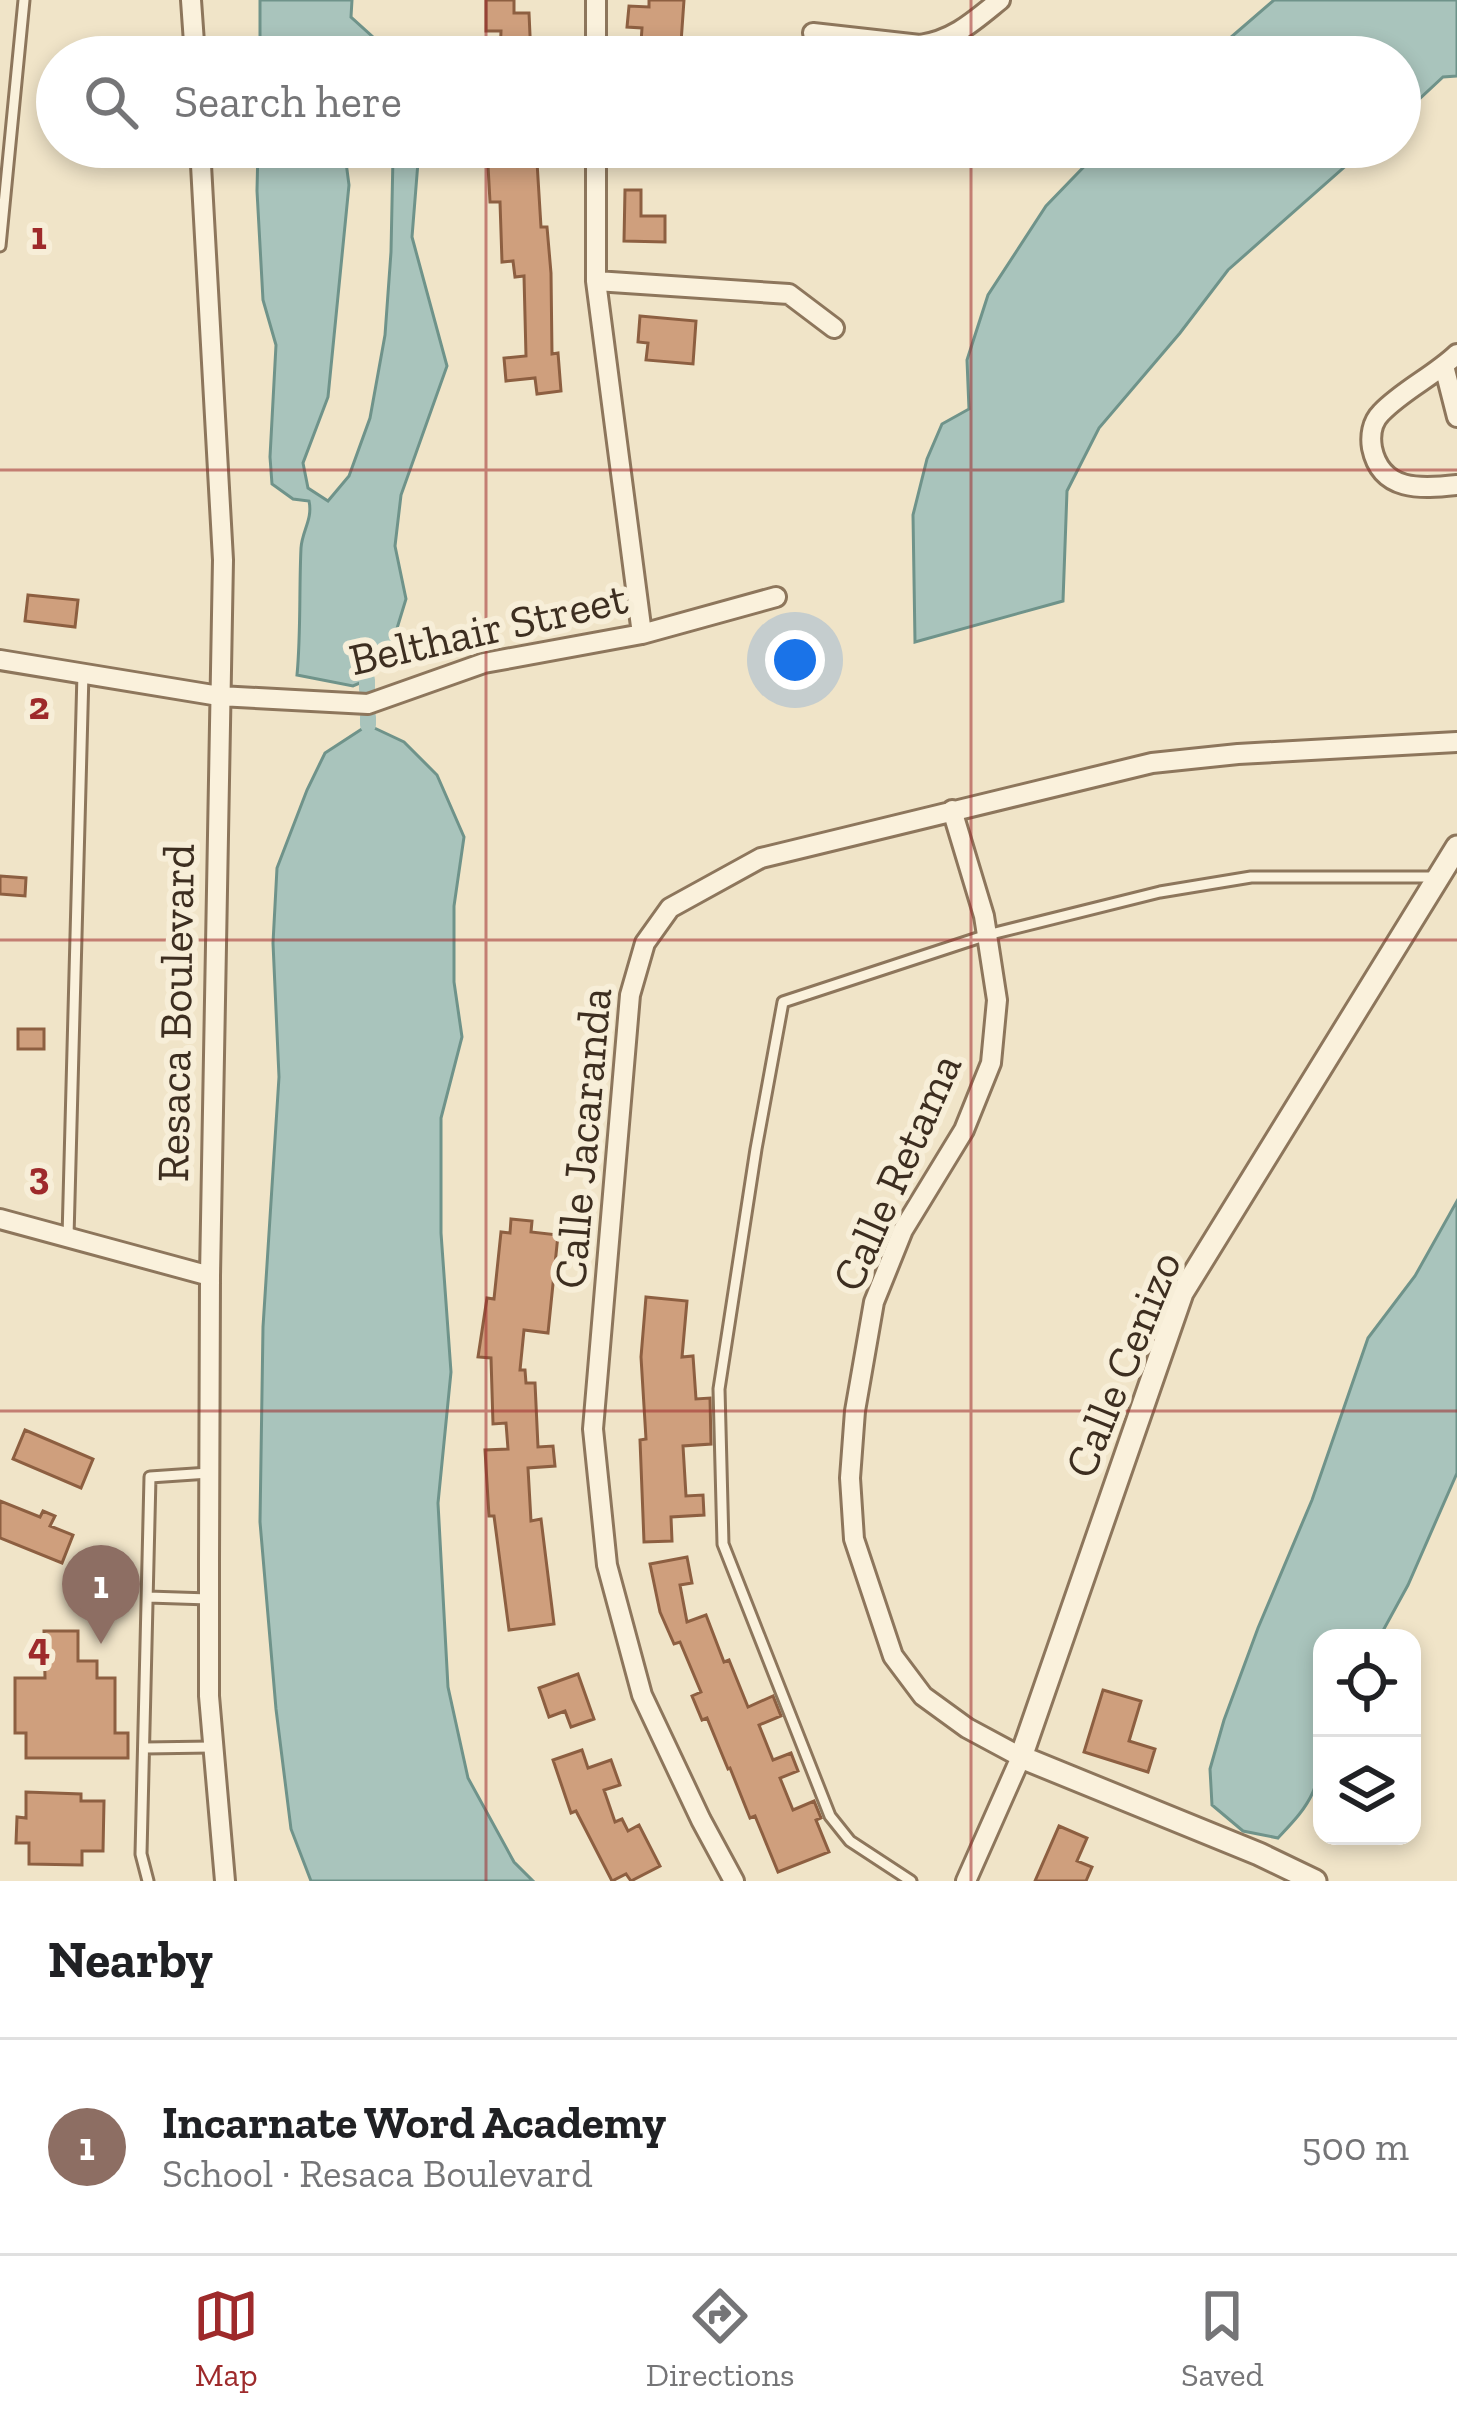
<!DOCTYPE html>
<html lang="en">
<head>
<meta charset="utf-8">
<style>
  :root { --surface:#fff; --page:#f2f2f2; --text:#202124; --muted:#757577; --line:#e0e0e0; --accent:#9e2a2b }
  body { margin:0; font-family:"Zilla Slab",serif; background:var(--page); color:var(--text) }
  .controls { position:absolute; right:36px; bottom:36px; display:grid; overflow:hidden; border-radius:24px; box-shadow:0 6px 18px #0003 }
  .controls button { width:108px; height:108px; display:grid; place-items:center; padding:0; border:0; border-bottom:3px solid var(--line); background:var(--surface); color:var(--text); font:60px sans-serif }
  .you { position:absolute; left:795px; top:660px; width:42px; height:42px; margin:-30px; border:9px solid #fff; border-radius:50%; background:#1a73e8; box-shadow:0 0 0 18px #1a73e833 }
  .badge { display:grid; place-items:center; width:78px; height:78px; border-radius:50%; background:var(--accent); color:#fff; font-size:39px; font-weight:700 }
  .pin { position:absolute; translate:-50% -99px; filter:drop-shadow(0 3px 6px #0008) }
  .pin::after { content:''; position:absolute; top:63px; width:42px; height:36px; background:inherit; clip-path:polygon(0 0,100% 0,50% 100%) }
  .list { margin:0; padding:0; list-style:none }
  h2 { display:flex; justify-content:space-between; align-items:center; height:156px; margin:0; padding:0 48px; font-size:51px }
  h2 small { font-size:39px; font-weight:400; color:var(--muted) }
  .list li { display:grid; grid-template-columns:78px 1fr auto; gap:36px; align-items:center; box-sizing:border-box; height:216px; padding:0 48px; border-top:3px solid var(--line) }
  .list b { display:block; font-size:45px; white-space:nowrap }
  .list p { margin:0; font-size:39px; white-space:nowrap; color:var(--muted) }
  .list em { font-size:39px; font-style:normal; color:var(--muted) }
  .icon { flex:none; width:66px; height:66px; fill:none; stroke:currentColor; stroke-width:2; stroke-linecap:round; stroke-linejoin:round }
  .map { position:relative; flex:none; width:1457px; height:1881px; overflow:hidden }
  .search { position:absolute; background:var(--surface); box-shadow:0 6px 18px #0003; left:36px; right:36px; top:36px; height:132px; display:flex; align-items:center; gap:30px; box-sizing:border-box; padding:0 42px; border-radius:66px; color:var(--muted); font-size:45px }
  .sheet { height:372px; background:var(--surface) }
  nav { display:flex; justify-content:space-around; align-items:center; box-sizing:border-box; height:168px; border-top:3px solid var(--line); background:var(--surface); font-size:33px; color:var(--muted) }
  nav a { display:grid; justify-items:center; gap:6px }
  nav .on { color:var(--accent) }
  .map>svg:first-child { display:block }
</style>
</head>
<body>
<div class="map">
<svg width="1457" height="1881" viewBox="0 0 1457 1881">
  <rect width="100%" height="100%" fill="#f0e4c8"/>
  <path fill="#a9c4bc" stroke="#6f938a" stroke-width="3" d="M260 0H352L351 17 395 57H354L347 48H329L330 57H260Z
    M1274 0H1457V76L1443 77 1400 117V57H1208Z
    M258 147H344L349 185 328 397 303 463 308 488 328 501 349 476 370 418 385 335 391 252 393 156 391 147H416L418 162 412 237 447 366 401 495 395 546 406 599 391 648 367 680 353 686 297 675C301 633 299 591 301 548 302 531 313 519 309 501L293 499 272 484 270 457 276 345 263 300 257 191Z
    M1103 147H1367L1228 270 1180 333 1099 428 1067 491 1063 601 915 642 913 515 927 459 942 424 969 409 967 360 988 295 1046 206Z
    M368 725 404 742 437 775 464 837 454 906V982L462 1037 441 1118V1233L451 1372 438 1503 448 1687 468 1778 514 1862 533 1881H311L291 1829 276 1709 260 1522 263 1327 279 1077 273 943 277 868 307 790 325 753Z
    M1457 1201V1473L1408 1585 1379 1638H1322C1322 1676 1328 1760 1313 1792 1305 1810 1292 1823 1278 1838L1243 1831 1212 1805 1210 1769 1224 1720 1258 1628 1312 1500 1368 1338 1415 1276Z"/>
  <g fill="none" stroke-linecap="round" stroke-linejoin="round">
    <path stroke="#a9c4bc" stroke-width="16" d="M367 680V690
      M368 717V725"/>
  </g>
  <path fill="#cf9f7d" stroke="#8d5f41" stroke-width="3" d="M486 0H514V13H529L531 57H500L501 31H486Z
    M649 0H684L680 57H640L642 28 627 27 629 6 649 7Z
    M487 147H526V163L537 162 541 227H547L551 273 552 354 558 353 561 391 537 394 535 378 506 381 504 358 526 356 524 276 515 277 513 261 502 262 500 202H490Z
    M625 190H641V216H665V242L624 241Z
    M640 316 696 321 693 364 646 360 648 343 638 342Z
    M28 595 78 600 75 627 25 621Z
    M0 876 26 878 25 896 0 894Z
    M18 1029H44V1049H18Z
    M511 1219 532 1221 531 1232 558 1235 548 1333 524 1330 520 1370H525L526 1383H535L538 1447 553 1446 555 1466 528 1468 531 1521 541 1519 554 1624 509 1630 494 1516H489L485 1450 508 1449 506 1423 493 1424 491 1358 478 1357 487 1298 494 1299 501 1232 510 1233Z
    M646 1297 687 1301 682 1357 693 1356 696 1399 710 1398 711 1444 683 1446 686 1496 703 1495 704 1515 671 1517 672 1541 644 1542 640 1440 646 1439 641 1357Z
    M25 1430 93 1459 81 1488 13 1459Z
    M0 1501 40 1517 43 1511 55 1516 50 1526 73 1535 62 1563 0 1538Z
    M687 1557 692 1583 680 1585 687 1622 706 1615 724 1662 729 1660 748 1707 773 1696 781 1716 759 1725 773 1760 791 1753 798 1771 780 1778 793 1810 814 1801 821 1818 816 1820 829 1852 778 1872 755 1816 750 1818 730 1768 728 1769 707 1718 702 1720 692 1696 701 1692 680 1642 674 1644 660 1612 650 1564Z
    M44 1631H78V1661H97V1678H115V1733H128V1758H26V1733H15V1678H45Z
    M578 1674 594 1719 571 1727 565 1711 549 1717 539 1688Z
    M1103 1690 1141 1701 1129 1741 1155 1749 1148 1772 1084 1752Z
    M582 1750 588 1768 611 1760 620 1785 604 1790 615 1822 622 1819 628 1831 639 1825 660 1866 631 1881 626 1874 612 1881 576 1811 571 1813 553 1760Z
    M26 1792 81 1794V1801H104L103 1851H82V1865L29 1864V1843H16L17 1817 26 1818Z
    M1059 1826 1087 1838 1077 1861 1092 1867 1086 1881H1035Z"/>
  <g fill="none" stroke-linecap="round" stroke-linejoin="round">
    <defs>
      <path id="service" d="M0 246 24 0
        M68 1237 83 673
        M148 1597 209 1599
        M145 1748 211 1747
        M148 1881 141 1854 150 1477 209 1473
        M911 1881 850 1841 830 1816 723 1544 719 1389 756 1149 783 1002 987 935 1160 892 1251 877H1435"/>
      <path id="minor" d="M191 0 195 57
        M596 0V57
        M813 33 920 45C954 40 974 21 1000 0
        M200 147 223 560 210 1276 209 1562V1696L225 1881
        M596 147V281L642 634
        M596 281 789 294 834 328
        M1457 354C1434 376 1403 390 1381 413 1372 422 1370 436 1372 448 1381 492 1421 489 1457 485
        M1444 366 1457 417
        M0 660 219 696 368 704 484 663 642 634 776 597
        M952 810 984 916 987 935 997 1000 991 1063 964 1130 903 1230 874 1302 855 1411 850 1478 854 1539 893 1656 923 1696 967 1728 1021 1757 966 1881
        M0 1219 210 1276
        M734 1881 701 1820 642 1695 607 1565 593 1429 630 995 645 943 670 908 761 858 1152 763 1238 754 1457 742"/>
      <path id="tertiary" d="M1315 1881 1259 1854 1021 1757 1182 1293 1457 847"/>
    </defs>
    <use href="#service" stroke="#8d765c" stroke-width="15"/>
    <use href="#minor" stroke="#8d765c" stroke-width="24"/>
    <use href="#tertiary" stroke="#8d765c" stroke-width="27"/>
    <use href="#service" stroke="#faf1dc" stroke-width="9"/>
    <use href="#minor" stroke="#faf1dc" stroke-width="18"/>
    <use href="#tertiary" stroke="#faf1dc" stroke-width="21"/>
  </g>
  <path fill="none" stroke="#9e2a2b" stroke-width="3" stroke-opacity="0.55" d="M486 0V57M971 0V57M486 147V1881M971 147V1881M0 470H1457M0 940H1457M0 1411H1457"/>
  <g text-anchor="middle" stroke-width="12" stroke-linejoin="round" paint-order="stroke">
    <g font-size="45" fill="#3d2e20" stroke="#f7eed8">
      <text transform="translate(488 628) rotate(-13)" y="16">Belthair Street</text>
      <text transform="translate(175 1013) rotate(-89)" y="16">Resaca Boulevard</text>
      <text transform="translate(582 1138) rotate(-85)" y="16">Calle Jacaranda</text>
      <text transform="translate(896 1172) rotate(-66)" y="16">Calle Retama</text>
      <text transform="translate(1122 1364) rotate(-68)" y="16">Calle Cenizo</text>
    </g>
  </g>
  <g font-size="39" text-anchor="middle" font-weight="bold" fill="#9e2a2b" stroke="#f7eed8" stroke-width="12" stroke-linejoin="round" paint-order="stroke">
    <text x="39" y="249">1</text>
    <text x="39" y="719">2</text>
    <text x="39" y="1189">3</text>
    <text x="39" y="1660">4</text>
  </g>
</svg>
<div class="controls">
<button><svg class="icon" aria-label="locate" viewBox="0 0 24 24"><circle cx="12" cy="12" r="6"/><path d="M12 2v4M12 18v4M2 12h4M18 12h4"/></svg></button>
<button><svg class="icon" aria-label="layers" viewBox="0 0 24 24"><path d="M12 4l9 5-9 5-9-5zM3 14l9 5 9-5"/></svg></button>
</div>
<div class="you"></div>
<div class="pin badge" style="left:101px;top:1644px;background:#8d6e63">1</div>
<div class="search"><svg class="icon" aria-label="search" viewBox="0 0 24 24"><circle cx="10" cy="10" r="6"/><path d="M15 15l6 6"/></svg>Search here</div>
</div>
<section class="sheet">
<h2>Nearby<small></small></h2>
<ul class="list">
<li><span class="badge" style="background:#8d6e63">1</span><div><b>Incarnate Word Academy</b><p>School · Resaca Boulevard</p></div><em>500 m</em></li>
</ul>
</section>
<nav>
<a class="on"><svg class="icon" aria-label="map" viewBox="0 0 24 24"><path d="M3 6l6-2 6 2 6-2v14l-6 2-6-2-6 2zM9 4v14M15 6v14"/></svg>Map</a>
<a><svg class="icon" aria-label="directions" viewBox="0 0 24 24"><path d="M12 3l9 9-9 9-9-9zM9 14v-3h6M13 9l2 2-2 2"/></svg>Directions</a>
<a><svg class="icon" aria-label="saved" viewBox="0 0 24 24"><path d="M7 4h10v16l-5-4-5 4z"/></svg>Saved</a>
</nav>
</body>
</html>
